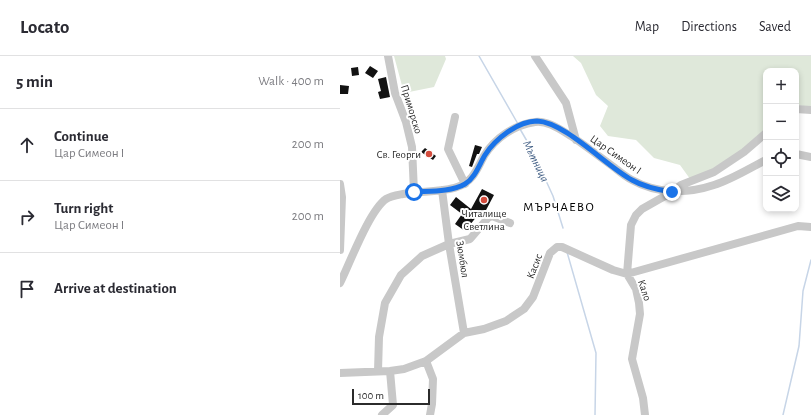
<!DOCTYPE html>
<html lang="en">
<head>
<meta charset="utf-8">
<style>
  :root { --surface:#fff; --page:#f2f2f3; --text:#2b2b33; --muted:#7c7c81; --line:#e1e1e2 }
  body { margin:0; font-family:"Alegreya Sans",sans-serif; background:var(--page); color:var(--text) }
  .controls { position:absolute; right:12px; top:12px; display:grid; overflow:hidden; border-radius:8px; box-shadow:0 2px 6px #0003 }
  .controls button { width:36px; height:36px; display:grid; place-items:center; padding:0; border:0; border-bottom:1px solid var(--line); background:var(--surface); color:var(--text); font:20px sans-serif }
  .scale { position:absolute; left:12px; bottom:10px; width:78px; box-sizing:border-box; padding-left:4px; border:2px solid #2b2b2b; border-top:0; font-size:11px; line-height:14px; white-space:nowrap; color:#2b2b2b; -webkit-text-stroke:3px #fff; paint-order:stroke }
  .stop { position:absolute; width:12px; height:12px; margin:-9px; border:3px solid #1a73e8; border-radius:50%; background:#fff }
  .stop.end { background:#1a73e8; border-color:#fff; box-shadow:0 1px 4px #0008 }
  .list { margin:0; padding:0; list-style:none }
  h2 { display:flex; justify-content:space-between; align-items:center; height:52px; margin:0; padding:0 16px; font-size:17px }
  h2 small { font-size:13px; font-weight:400; color:var(--muted) }
  .list li { display:grid; grid-template-columns:26px 1fr auto; gap:12px; align-items:center; box-sizing:border-box; height:72px; padding:0 16px; border-top:1px solid var(--line) }
  .list b { display:block; font-size:15px; white-space:nowrap }
  .list p { margin:0; font-size:13px; white-space:nowrap; color:var(--muted) }
  .list em { font-size:13px; font-style:normal; color:var(--muted) }
  .icon { flex:none; width:22px; height:22px; fill:none; stroke:currentColor; stroke-width:2; stroke-linecap:round; stroke-linejoin:round }
  .map { position:relative; flex:none; width:471px; height:359px; overflow:hidden }
  header { display:flex; align-items:center; gap:24px; box-sizing:border-box; height:56px; padding:0 20px; background:var(--surface); border-bottom:1px solid var(--line) }
  header strong { font-size:19px }
  nav { display:flex; gap:22px; margin-inline-start:auto; font-size:14px }
  main { display:flex }
  aside { flex:1; background:var(--surface) }
  .map>svg:first-child { display:block }
</style>
</head>
<body>
<header>
<strong>Locato</strong>
<nav><a>Map</a><a>Directions</a><a>Saved</a></nav>
</header>
<main>
<aside>
<h2>5 min<small>Walk · 400 m</small></h2>
<ul class="list">
<li><svg class="icon" aria-label="ahead" viewBox="0 0 24 24"><path d="M12 20V5M6 11l6-6 6 6"/></svg><div><b>Continue</b><p>Цар Симеон I</p></div><em>200 m</em></li>
<li><svg class="icon" aria-label="right" viewBox="0 0 24 24"><path d="M7 20v-9h11M14 6l5 5-5 5"/></svg><div><b>Turn right</b><p>Цар Симеон I</p></div><em>200 m</em></li>
<li><svg class="icon" aria-label="arrive" viewBox="0 0 24 24"><path d="M6 21V4h12l-3 4 3 4H6"/></svg><div><b>Arrive at destination</b></div></li>
</ul>
</aside>
<div class="map">
<svg width="471" height="359" viewBox="0 0 471 359">
  <rect width="100%" height="100%" fill="#fff"/>
  <path fill="#dfe8da" d="M54 0H105L106 3 94 31 64 37Z
    M233 0H471V51L456 49V15H426V81L353 127 340 109 314 102 296 84 268 80 260 70 268 50 256 39 241 7Z"/>
  <g fill="none" stroke-linecap="round" stroke-linejoin="round">
    <path stroke="#c7d5e7" stroke-width="1.5" d="M139 0 178 68
      M180 73 191 92 213 140 223 172
      M227 196 256 297 255 359
      M443 359 459 290 463 235 471 204"/>
  </g>
  <path fill="#121212" d="M30 10 38 15 33 22 25 17Z
    M18 11 19 19 12 20 11 12Z
    M46 21 50 41 40 43 38 36 41 35 38 23Z
    M0 29 9 30 8 38H0Z
    M135 89 142 91 139 98H137L132 111 129 110Z
    M85 92 96 100 93 104 81 96Z
    M142 133 154 139 145 156 142 154 125 175 115 168 122 158 110 149 116 141 131 153Z"/>
  <g fill="none" stroke-linecap="round" stroke-linejoin="round">
    <path stroke="#c8c8c8" stroke-width="8" d="M48 0 55 37 66 66 72 91 74 136
      M195 0 226 47 236 84
      M456 53 471 54
      M115 61 108 93 125 128
      M456 98 471 101
      M0 128 2 141 0 194
      M102 134 109 188 124 277
      M0 227C10 207 29 155 46 143 51 140 58 139 63 138 79 135 104 136 117 131 133 126 137 113 144 100 155 82 174 69 195 66 207 64 221 74 231 80 246 90 260 101 275 112 280 116 286 121 292 124 317 138 347 138 374 129 391 124 410 112 426 104
      M86 305 93 323 92 348 90 359
      M38 315 39 281 45 247 61 219 82 200 109 188 130 183 148 162 152 160 170 167
      M0 317 50 315 64 313 86 305 124 277 144 273 166 265 184 253 193 241 210 197 217 191H222L273 214 287 218 458 170 471 171
      M42 359 53 349 50 315
      M305 359 303 342 292 303 300 258 299 247 296 233 287 218 291 169 296 159 302 153 332 136 341 129 374 116 404 96 426 77"/>
  </g>
  <g fill="none" stroke-linecap="round" stroke-linejoin="round">
    <path stroke="#1a73e8" stroke-width="5" d="M74 136C90 135 111 136 125 128 135 122 139 109 145 99 155 83 178 65 197 65 225 66 267 111 292 124 304 131 319 134 332 136"/>
  </g>
  <g fill="#d34b3c" stroke="#fff" stroke-width="1.5">
    <circle cx="89" cy="98" r="4"/>
    <circle cx="144" cy="144" r="4"/>
  </g>
  <g text-anchor="middle" stroke-width="4" stroke-linejoin="round" paint-order="stroke">
    <g font-size="11" fill="#2b2b2b" stroke="#fff">
      <text transform="translate(72 53) rotate(73)" y="4">Приморско</text>
      <text transform="translate(276 98) rotate(35)" y="4">Цар Симеон I</text>
      <text transform="translate(123 203) rotate(81)" y="4">Зюмбюл</text>
      <text transform="translate(194 210) rotate(-69)" y="4">Касис</text>
      <text transform="translate(305 234) rotate(72)" y="4">Кало</text>
    </g>
    <g font-size="11" fill="#2b2b2b" stroke="#fff" text-anchor="end">
      <text x="81" y="102">Св. Георги</text>
      <text x="144" y="161" text-anchor="middle">Читалище<tspan x="144" dy="13">Светлина</tspan></text>
    </g>
    <g font-size="12" font-style="italic" fill="#425f85" stroke="#fff">
      <text transform="translate(196 105) rotate(64)" y="4">Мътница</text>
    </g>
    <g font-size="13" letter-spacing="1" fill="#000" stroke="#fff">
      <text x="219" y="155">МЪРЧАЕВО</text>
    </g>
  </g>
</svg>
<div class="controls">
<button>+</button>
<button>−</button>
<button><svg class="icon" aria-label="locate" viewBox="0 0 24 24"><circle cx="12" cy="12" r="6"/><path d="M12 2v4M12 18v4M2 12h4M18 12h4"/></svg></button>
<button><svg class="icon" aria-label="layers" viewBox="0 0 24 24"><path d="M12 4l9 5-9 5-9-5zM3 14l9 5 9-5"/></svg></button>
</div>
<div class="scale">100 m</div>
<div class="stop" style="left:74px;top:136px"></div>
<div class="stop end" style="left:332px;top:136px"></div>
</div>
</main>
</body>
</html>
